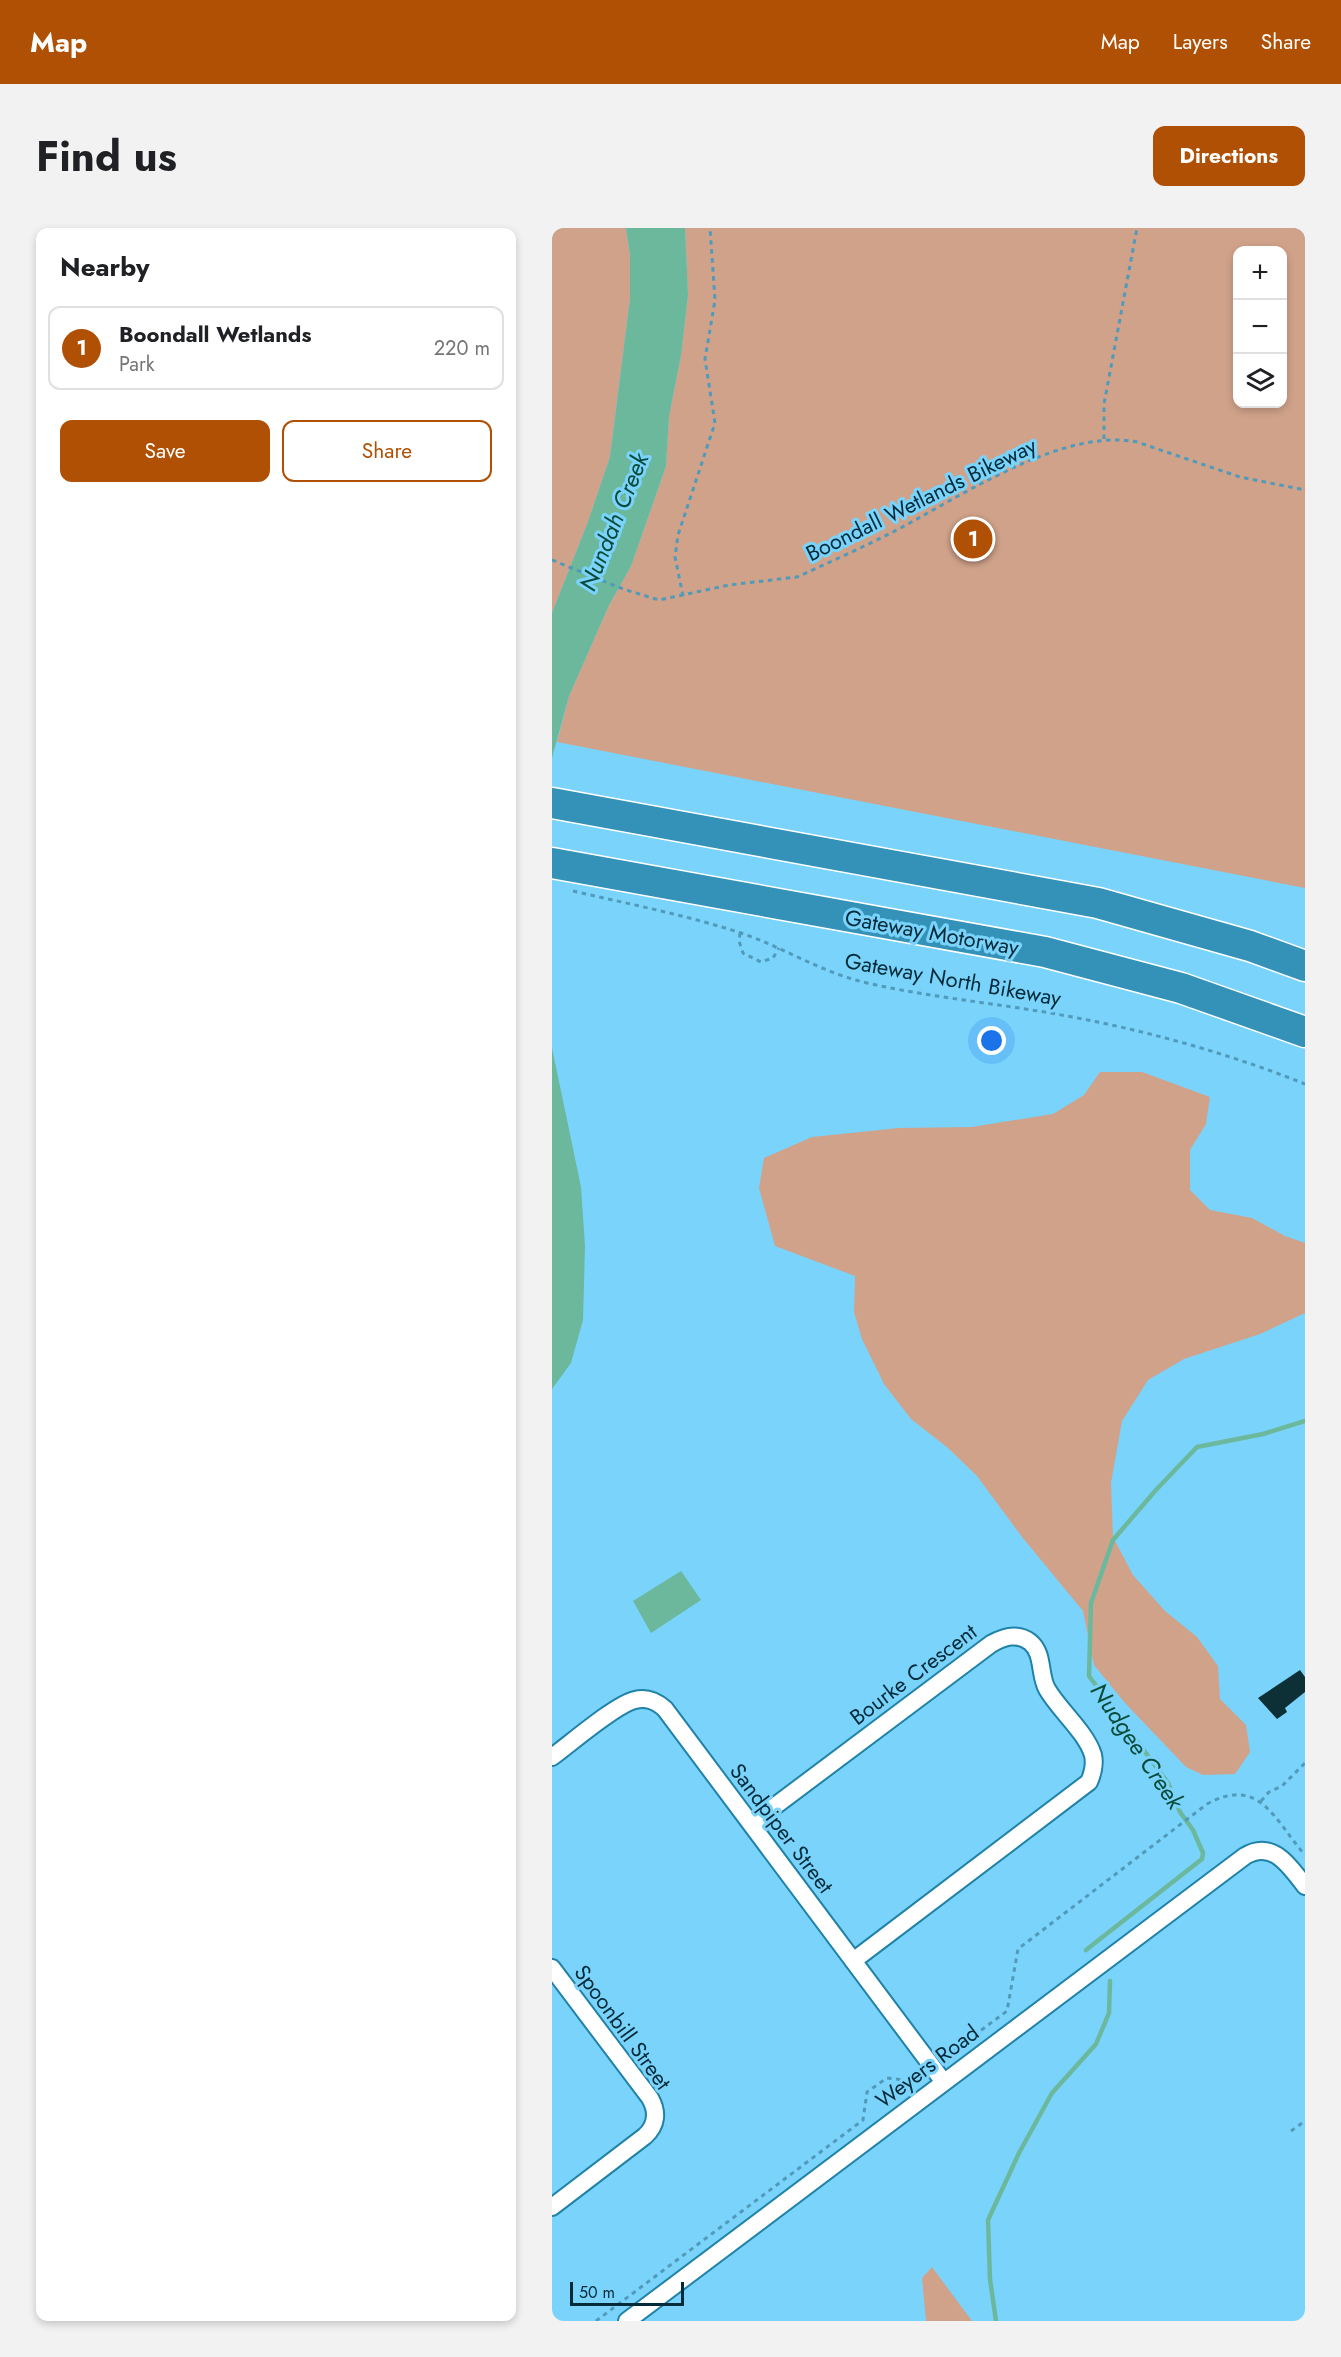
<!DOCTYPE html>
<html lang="en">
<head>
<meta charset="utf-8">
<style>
  :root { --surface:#fff; --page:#f2f2f2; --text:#202124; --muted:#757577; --line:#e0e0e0; --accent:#b05005 }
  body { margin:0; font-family:Jost,sans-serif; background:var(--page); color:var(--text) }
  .controls { position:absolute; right:18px; top:18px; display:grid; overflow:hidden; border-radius:12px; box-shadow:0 3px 9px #0003 }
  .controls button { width:54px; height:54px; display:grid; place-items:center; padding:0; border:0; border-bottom:2px solid var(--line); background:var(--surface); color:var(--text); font:30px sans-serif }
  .scale { position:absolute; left:18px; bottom:15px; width:114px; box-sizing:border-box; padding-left:6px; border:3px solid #022b3a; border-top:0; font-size:16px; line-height:21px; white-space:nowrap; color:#022b3a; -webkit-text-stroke:4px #7ad3fb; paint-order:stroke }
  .you { position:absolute; left:440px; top:813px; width:21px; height:21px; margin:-15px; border:4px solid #fff; border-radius:50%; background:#1a73e8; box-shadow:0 0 0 9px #1a73e833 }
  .badge { display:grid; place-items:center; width:39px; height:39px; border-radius:50%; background:var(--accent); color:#fff; font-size:20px; font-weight:700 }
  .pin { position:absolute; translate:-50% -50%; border:3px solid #fff; box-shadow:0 2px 6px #0006 }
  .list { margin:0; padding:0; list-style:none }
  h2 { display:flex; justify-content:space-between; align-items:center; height:78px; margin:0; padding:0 24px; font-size:26px }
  h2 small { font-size:20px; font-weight:400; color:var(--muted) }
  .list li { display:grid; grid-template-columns:39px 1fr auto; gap:18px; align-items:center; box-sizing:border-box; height:84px; margin:0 12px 12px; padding:0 12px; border:2px solid var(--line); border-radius:12px }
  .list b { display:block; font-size:22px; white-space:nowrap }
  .list p { margin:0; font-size:20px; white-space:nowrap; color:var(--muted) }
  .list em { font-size:20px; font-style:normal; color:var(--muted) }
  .actions { display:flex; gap:12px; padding:18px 24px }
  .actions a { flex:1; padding:14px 0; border:2px solid var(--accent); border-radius:12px; text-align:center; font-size:21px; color:var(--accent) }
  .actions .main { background:var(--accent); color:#fff }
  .icon { flex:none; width:33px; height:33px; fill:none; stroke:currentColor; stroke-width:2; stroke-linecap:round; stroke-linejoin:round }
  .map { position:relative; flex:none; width:753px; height:2093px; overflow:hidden; border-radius:12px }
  header { display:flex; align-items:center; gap:36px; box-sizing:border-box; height:84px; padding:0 30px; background:var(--accent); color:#fff }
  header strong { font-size:28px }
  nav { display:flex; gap:33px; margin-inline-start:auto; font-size:21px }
  .intro { display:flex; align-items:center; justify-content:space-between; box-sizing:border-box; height:144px; padding:0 36px }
  h1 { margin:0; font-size:42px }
  .button { padding:15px 27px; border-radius:12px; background:var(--accent); color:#fff; font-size:21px; font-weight:700 }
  main { display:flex; gap:36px; padding:0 36px }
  aside { flex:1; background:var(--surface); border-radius:12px; box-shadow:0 3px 9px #0003 }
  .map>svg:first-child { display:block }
</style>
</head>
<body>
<header>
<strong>Map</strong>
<nav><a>Map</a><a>Layers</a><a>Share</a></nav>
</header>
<div class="intro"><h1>Find us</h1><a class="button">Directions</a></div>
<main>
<aside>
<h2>Nearby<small></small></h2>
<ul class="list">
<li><span class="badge">1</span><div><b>Boondall Wetlands</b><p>Park</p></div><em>220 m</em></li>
</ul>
<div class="actions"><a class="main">Save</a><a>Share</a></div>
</aside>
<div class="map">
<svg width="753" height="2093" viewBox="0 0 753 2093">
  <rect width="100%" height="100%" fill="#7ad3fb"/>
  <path fill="#d0a28a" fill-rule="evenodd" d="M0 0H74L78 27V71L58 229 36 294 0 385Z
    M133 0H753V660L5 514 17 468 57 377 79 338 114 238 117 188 129 127 136 67ZM686 22H730V176H686Z
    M548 844H590L658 869 654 896 638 922V962L658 982 700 990 733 1008 753 1015V1085L708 1106 632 1131 596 1152 570 1193 559 1255 561 1309 581 1347 613 1383 645 1409 666 1438 668 1471 694 1497 698 1524 683 1546 651 1547 634 1539 573 1475 542 1437 531 1383 470 1309 425 1248 396 1220 359 1191 332 1156 310 1111 302 1084 303 1048 223 1018 207 960 212 930 260 909 347 900 420 899 501 886 532 867Z
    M380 2039 420 2093H374L370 2050Z"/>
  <path fill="#6bb89d" d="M74 0H133L136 67 129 127 117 188 114 238 79 338 57 377 17 468 0 530V385L36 294 58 229 78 71V27Z
    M0 820 29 959 33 1018 31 1092 19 1135 0 1161Z
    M129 1343 149 1372 99 1405 81 1373Z"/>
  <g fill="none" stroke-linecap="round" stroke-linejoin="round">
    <path stroke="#6bb89d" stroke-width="4.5" d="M534 1722 650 1631 651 1625 641 1602 628 1584 616 1555 537 1448 539 1375 561 1312 603 1263 645 1219 711 1206 753 1193
      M444 2093 438 2051 436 1992 467 1925 500 1865 544 1816 557 1785 558 1753"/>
  </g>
  <path fill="#0c3035" d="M748 1442 753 1449V1464L733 1480 735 1484 725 1491 706 1470Z"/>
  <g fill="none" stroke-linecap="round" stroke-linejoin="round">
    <defs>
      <path id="minor" d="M0 1529C18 1516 64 1476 83 1472 95 1469 104 1473 113 1481L391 1853
        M199 1596 439 1416C451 1409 465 1404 478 1414 492 1425 487 1447 495 1461 507 1482 534 1504 541 1527 543 1536 541 1545 537 1554L301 1733
        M0 1740 98 1870C106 1884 105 1897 93 1908L0 1979
        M75 2093 693 1628C721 1611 738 1639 753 1658"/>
      <path id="motorway" d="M0 575 546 675 698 718 753 738
        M0 635 493 724 629 760 753 804"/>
    </defs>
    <use href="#minor" stroke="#2082a7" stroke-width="20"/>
    <use href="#motorway" stroke="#fff" stroke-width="33"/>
    <path stroke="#519aba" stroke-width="3" stroke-dasharray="4.5 4.5" stroke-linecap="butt" d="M552 211V176L585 0
      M0 332 71 361 107 372 177 357 245 349C276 335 307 321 337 306 404 272 508 199 585 214L688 249 753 262
      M131 368 123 329 126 307 163 195 153 131 163 72 158 0
      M21 663C77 676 134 687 189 705 233 720 268 744 315 755 377 769 441 775 504 786 589 801 673 824 753 856
      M188 705 187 713 191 725 209 734 221 730 227 720
      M709 1573 717 1564 730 1558 753 1535
      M393 1829 455 1783 466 1721 655 1576C708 1547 723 1593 753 1627
      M739 1903 753 1893
      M44 2093 311 1892 315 1864 335 1850 360 1853 368 1847"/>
    <use href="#minor" stroke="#fff" stroke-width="16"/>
    <use href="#motorway" stroke="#3492b8" stroke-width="30"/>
  </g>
  <g text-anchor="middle" stroke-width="6" stroke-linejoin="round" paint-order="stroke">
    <g font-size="22" fill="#022b3a" stroke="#7ad3fb">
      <text transform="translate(369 271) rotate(-26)" y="8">Boondall Wetlands Bikeway</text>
      <text transform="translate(380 704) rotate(10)" y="8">Gateway Motorway</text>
      <text transform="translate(401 751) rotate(10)" y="8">Gateway North Bikeway</text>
      <text transform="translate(361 1446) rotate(-37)" y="8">Bourke Crescent</text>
      <text transform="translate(230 1600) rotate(53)" y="8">Sandpiper Street</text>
      <text transform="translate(71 1799) rotate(54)" y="8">Spoonbill Street</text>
      <text transform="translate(375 1838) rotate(-37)" y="8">Weyers Road</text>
    </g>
    <g font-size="24" font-style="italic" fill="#084b39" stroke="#7ad3fb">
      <text transform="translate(62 294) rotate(-68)" y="8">Nundah Creek</text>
      <text transform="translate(585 1518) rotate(56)" y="8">Nudgee Creek</text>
    </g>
  </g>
</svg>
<div class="controls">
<button>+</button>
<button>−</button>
<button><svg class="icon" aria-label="layers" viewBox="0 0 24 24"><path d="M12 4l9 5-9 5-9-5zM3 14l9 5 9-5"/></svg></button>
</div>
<div class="scale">50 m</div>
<div class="you"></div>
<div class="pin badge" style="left:421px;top:311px">1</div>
</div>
</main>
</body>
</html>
